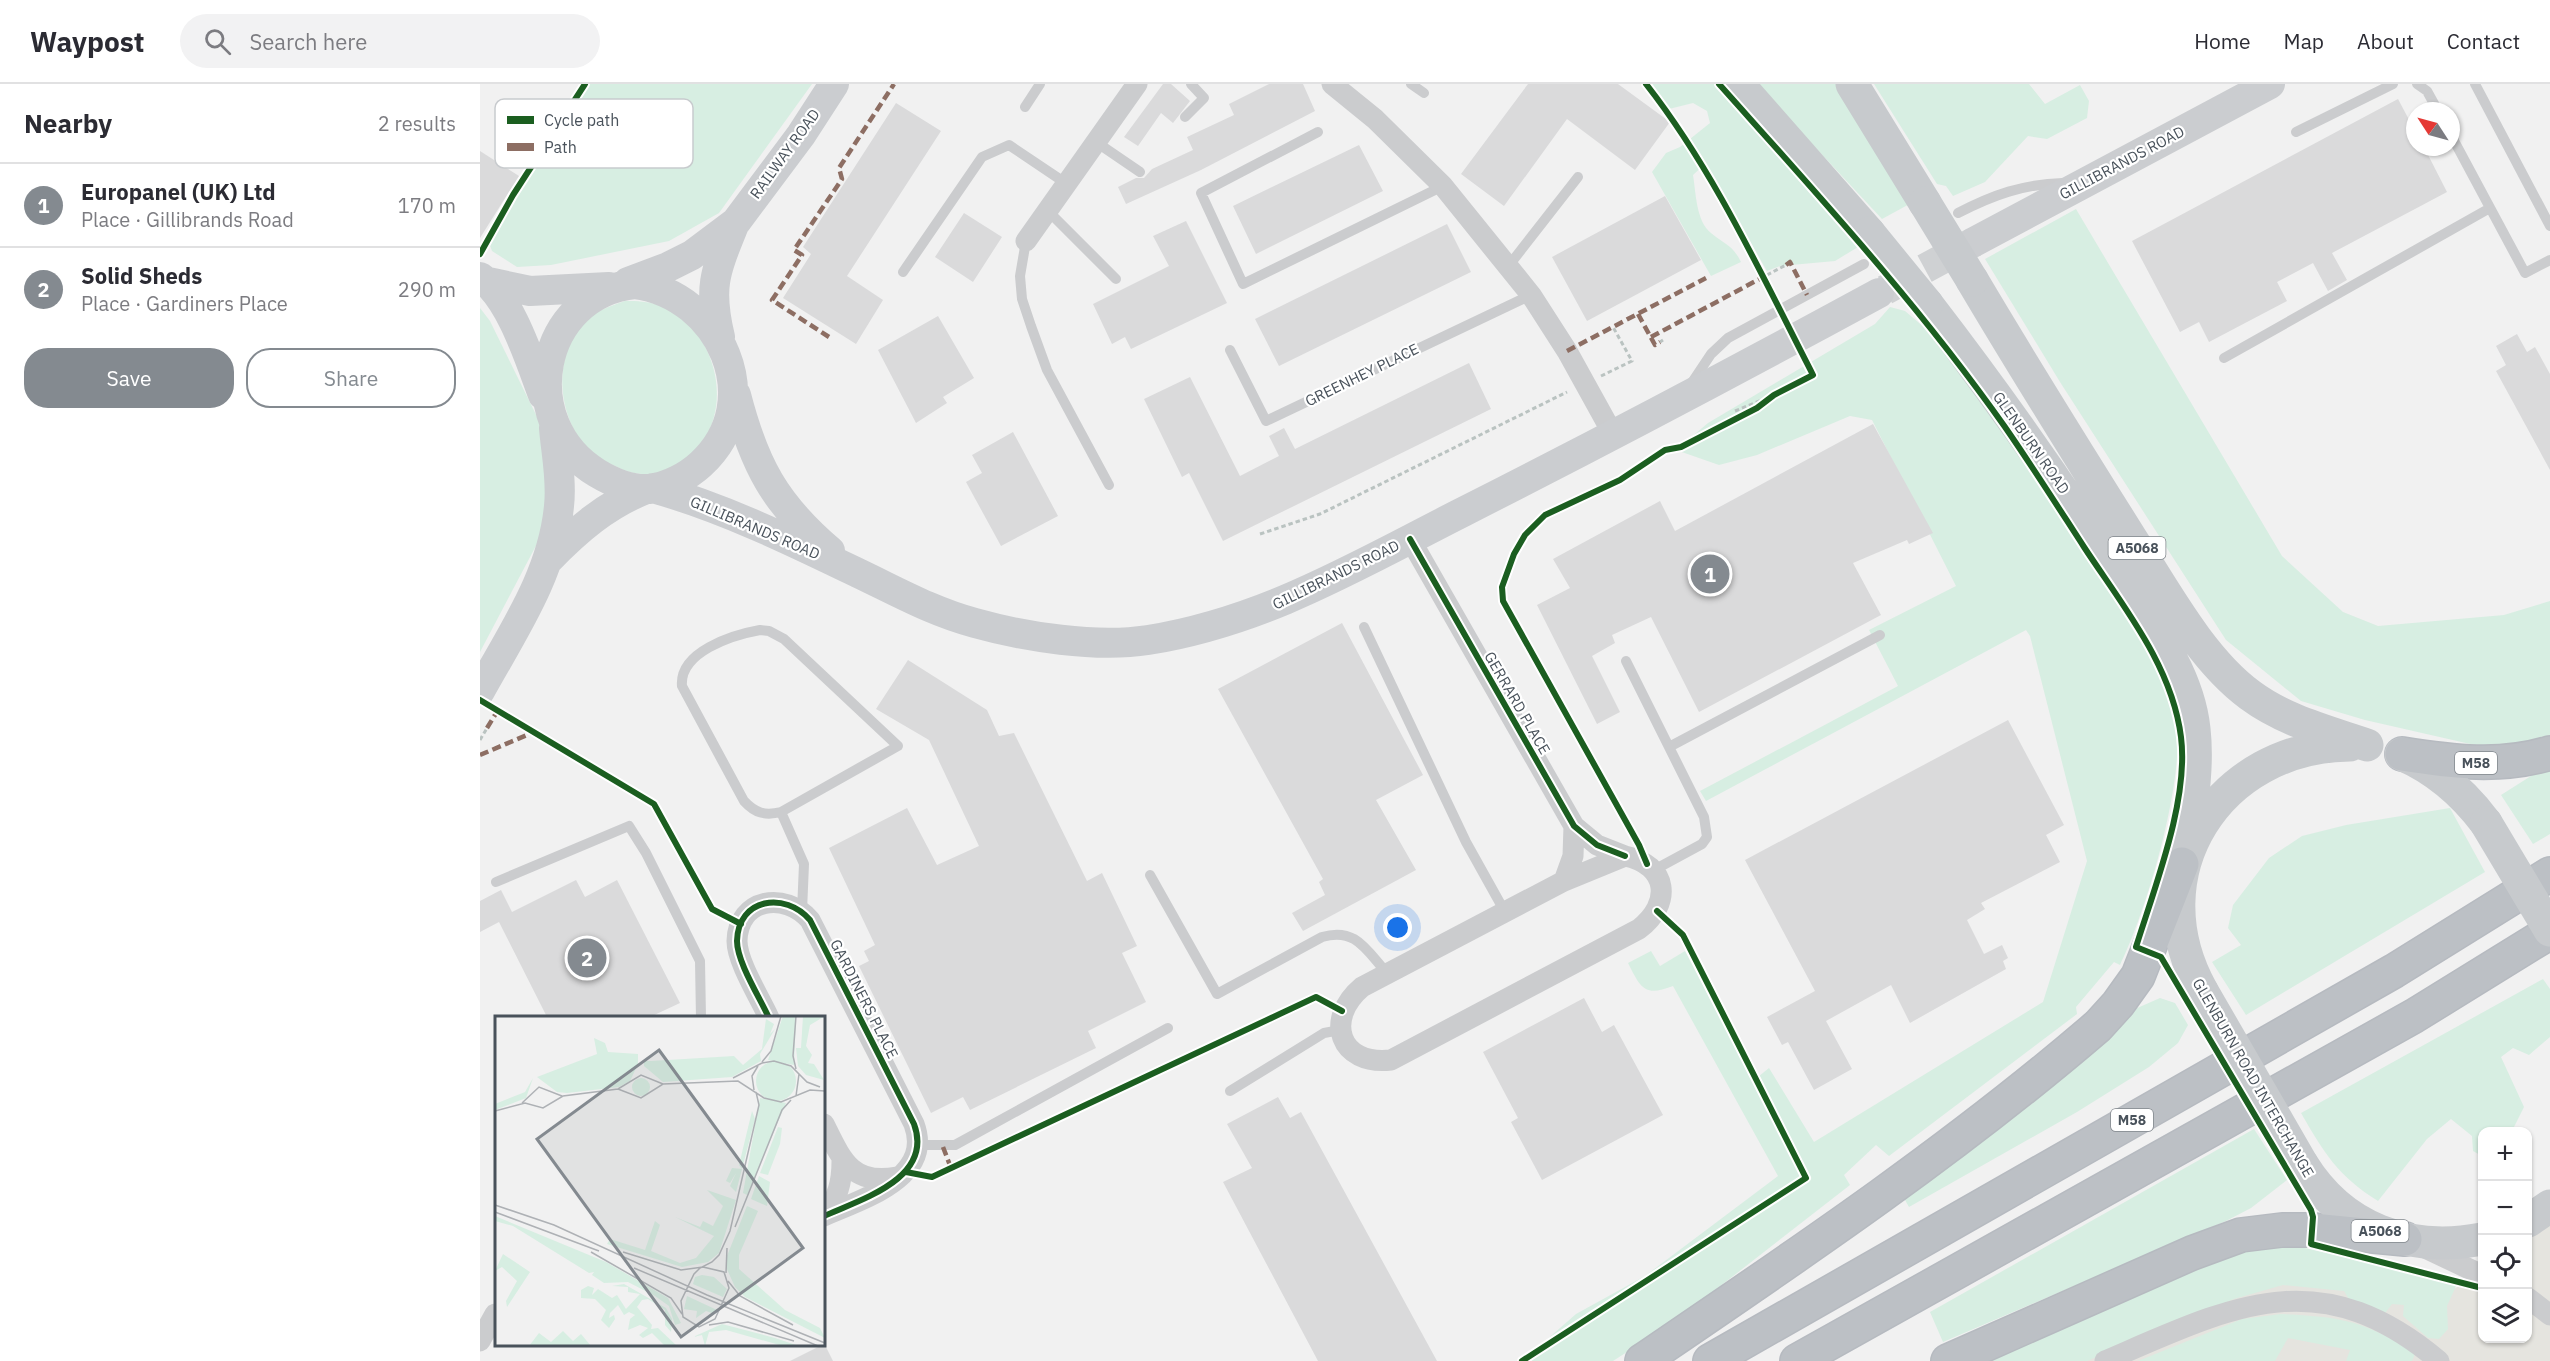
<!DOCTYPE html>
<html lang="en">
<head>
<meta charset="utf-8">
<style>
  :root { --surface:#fff; --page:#f2f2f3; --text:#2b2b33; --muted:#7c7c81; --line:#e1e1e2; --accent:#848a90 }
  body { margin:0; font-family:"IBM Plex Sans",sans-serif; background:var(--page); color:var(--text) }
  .controls { position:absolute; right:18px; bottom:18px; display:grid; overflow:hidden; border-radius:12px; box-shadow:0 2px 4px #0004 }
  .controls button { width:54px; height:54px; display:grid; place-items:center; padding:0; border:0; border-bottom:2px solid var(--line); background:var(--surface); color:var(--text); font:30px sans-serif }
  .compass { position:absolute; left:1926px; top:18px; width:54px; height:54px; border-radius:50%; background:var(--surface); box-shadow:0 2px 4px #0004; rotate:306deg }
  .you { position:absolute; left:918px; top:844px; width:21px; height:21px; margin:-15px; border:4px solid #fff; border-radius:50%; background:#1a73e8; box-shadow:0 0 0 9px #1a73e833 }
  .badge { display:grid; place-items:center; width:39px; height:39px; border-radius:50%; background:var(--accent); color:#fff; font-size:20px; font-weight:700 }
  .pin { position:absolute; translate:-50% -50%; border:3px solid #fff; box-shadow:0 2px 6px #0006 }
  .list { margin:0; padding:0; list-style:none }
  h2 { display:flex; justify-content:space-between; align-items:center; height:78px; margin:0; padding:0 24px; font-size:26px }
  h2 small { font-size:20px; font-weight:400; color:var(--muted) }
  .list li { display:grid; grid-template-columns:39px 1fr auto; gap:18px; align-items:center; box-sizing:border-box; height:84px; padding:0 24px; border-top:2px solid var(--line) }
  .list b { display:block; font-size:22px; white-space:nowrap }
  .list p { margin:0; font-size:20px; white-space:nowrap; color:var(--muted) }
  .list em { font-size:20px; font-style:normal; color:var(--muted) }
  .actions { display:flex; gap:12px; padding:18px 24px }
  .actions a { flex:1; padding:14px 0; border:2px solid var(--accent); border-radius:24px; text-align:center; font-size:21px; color:var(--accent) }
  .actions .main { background:var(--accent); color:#fff }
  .icon { flex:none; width:33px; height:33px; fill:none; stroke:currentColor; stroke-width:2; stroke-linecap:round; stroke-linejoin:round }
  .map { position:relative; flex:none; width:2070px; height:1277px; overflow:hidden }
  header { display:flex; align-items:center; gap:36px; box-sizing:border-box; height:84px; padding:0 30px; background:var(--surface); border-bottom:2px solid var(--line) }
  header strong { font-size:28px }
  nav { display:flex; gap:33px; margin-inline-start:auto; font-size:21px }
  .search { width:420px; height:54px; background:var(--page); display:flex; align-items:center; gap:15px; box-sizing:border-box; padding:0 21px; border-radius:33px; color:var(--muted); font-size:22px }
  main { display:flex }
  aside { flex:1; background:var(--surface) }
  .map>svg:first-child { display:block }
</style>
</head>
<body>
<header>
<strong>Waypost</strong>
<div class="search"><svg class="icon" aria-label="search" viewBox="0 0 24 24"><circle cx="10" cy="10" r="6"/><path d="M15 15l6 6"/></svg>Search here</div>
<nav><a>Home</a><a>Map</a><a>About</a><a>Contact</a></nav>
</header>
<main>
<aside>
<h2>Nearby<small>2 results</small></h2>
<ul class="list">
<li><span class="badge">1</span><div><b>Europanel (UK) Ltd</b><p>Place · Gillibrands Road</p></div><em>170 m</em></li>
<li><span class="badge">2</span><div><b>Solid Sheds</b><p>Place · Gardiners Place</p></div><em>290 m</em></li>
</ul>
<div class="actions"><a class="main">Save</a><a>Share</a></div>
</aside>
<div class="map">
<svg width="2070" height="1277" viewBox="0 0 2070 1277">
  <rect width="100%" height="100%" fill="#f1f1f1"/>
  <path fill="#e5e4df" d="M2070 1132V1277H1581L1756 1191 1960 1216 2002 1184V1254H2048V1149Z"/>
  <path fill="#d7eee2" d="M105 0H332L239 129 189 157 71 181 37 183 12 167 8 156 33 111Z
    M1169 0H1236L1374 154 1378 163 1355 177 1300 182 1287 187 1225 80 1213 91C1216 109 1216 137 1231 149 1245 161 1252 160 1261 178L1231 192 1172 88 1186 69 1200 63 1230 39 1227 27 1213 19 1189 25Z
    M1276 0H1360L1435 117 1402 135Z
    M1394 0H1549L1565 20 1600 1 1609 17 1607 34 1567 55 1548 52 1505 98 1473 112 1466 102 1457 100Z
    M1596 125 1802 472 1863 528 1898 542 2024 531 2070 517V651L2043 660 1999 662 1885 636 1821 617 1746 556 1580 298 1505 175Z
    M145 217C168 216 196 222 212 240 217 245 220 253 223 259 250 306 238 368 184 387 167 393 150 390 135 382 128 379 117 376 111 370 78 336 70 273 105 238 116 226 131 222 145 217Z
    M1410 223 1425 227 1445 244 1524 347 1667 565C1681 590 1693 614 1697 642 1703 702 1667 826 1640 881L1634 878 1596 923 1597 930 1409 1072 1396 1061 1364 1091 1370 1101 1198 1235 1133 1277H1049L1047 1273 1096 1230 1165 1192 1298 1092 1193 902C1165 913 1161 905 1148 879L1171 867 1180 882 1205 867 1273 997 1289 984 1334 1058 1563 918 1607 777 1550 552 1546 546 1226 717 1220 707 1418 602 1389 546 1476 502 1392 336 1370 332 1277 371 1239 381 1196 366 1228 339 1395 240Z
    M0 224 10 237 67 353 65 427 59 456 0 568Z
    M2070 680V750L2053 760 2021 711Z
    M1970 724 2005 788 1766 931 1732 878 1761 861 1748 844 1753 821 1789 774 1822 752 1866 741Z
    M2063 895 2070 905V953L2049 971 2033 964 2021 973 2044 1023 2032 1047 2002 1048V1072L1993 1067 1992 1052 1971 1035 1947 1055 1898 1117C1858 1092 1844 1069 1821 1029Z
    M1680 914 1695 919 1708 941 1698 959 1669 983 1597 1028 1429 1123 1421 1109 1655 925Z
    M1774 1045 1807 1096 1771 1124 1746 1137 1463 1258 1450 1228Z
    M1799 1162 1825 1164 1977 1200 1967 1222 1968 1245 1959 1255 1948 1254 1923 1232 1924 1221 1912 1220 1906 1228 1897 1232 1873 1222 1864 1207 1803 1201 1754 1215 1607 1277H1506L1742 1173 1774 1164Z
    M1801 1230C1860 1233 1885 1236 1935 1270L1932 1277H1866L1870 1266 1808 1254 1795 1277H1658L1762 1235Z"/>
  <path fill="#dadadb" d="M683 0H691L710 17 693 39 681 29 658 62 644 53Z
    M789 0H823L835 27 721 86 646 120 638 103 656 94H664L672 85 713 66 707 53 754 31 749 20Z
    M1048 0H1138L1190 38 1155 86 1087 35 1024 122 981 90Z
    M1918 15 1935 47V63H1944L1967 108 1852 169 1867 196 1848 207 1833 179 1797 198 1807 217 1729 258 1719 238 1700 248 1652 157Z
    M416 19 461 47 367 192 403 216 376 260 303 214 331 170 323 163Z
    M879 61 903 107 776 170 753 122Z
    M0 67 39 92 0 154Z
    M1185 112 1221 176 1107 237 1072 173Z
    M484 129 522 153 493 198 455 173Z
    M706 137 747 219 651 265 645 253 632 260 613 220 689 182 673 152Z
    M967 140 991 188 799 282 775 235Z
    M458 232 494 294 463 313 467 319 436 339 398 266Z
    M2037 250 2047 268 2055 263 2070 290V386L2016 287 2026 281 2016 262Z
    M989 279 1011 325 743 457 709 389 702 393 664 315 710 293 760 392 799 372 789 352 804 344 815 365Z
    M1393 340 1453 449 1429 460 1427 456 1373 479 1401 531 1219 628 1171 533 1132 551 1135 559 1112 572 1140 628 1117 640 1057 521 1090 504 1073 475 1180 417 1195 447Z
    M533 348 578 432 521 462 486 398 502 389 492 371Z
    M862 539 943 691 896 716 936 786 823 847 812 829 845 811 839 798 843 795 738 605Z
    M428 576 507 626 519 652 534 649 607 797 622 789 657 862 642 869 666 918 608 947 616 964 490 1026 483 1013 451 1029 379 882 389 877 384 867 395 861 349 764 427 724 457 781 499 762 449 656 396 625Z
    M1528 636 1584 741 1566 751 1580 778 1501 819 1505 825 1487 836 1504 870 1522 861 1528 874 1523 877 1526 885 1430 939 1411 901 1346 937 1372 985 1334 1006 1308 958 1302 961 1287 933 1335 907 1265 776Z
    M96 796 105 813 137 796 200 919 170 933H67L19 838 0 848V817L21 806 32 828Z
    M1104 914 1122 948 1134 941 1183 1031 1062 1096 1031 1038 1038 1034 1003 968Z
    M798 1013 810 1034 821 1028 957 1277H838L743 1098 772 1084 747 1040Z
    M344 1259 353 1277H310L344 1260Z"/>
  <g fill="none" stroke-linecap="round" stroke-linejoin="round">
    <path stroke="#cfd1d3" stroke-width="30" stroke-dasharray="30 15" stroke-linecap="butt" d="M1405 206 1494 158"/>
    <defs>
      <path id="highway" d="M1922 670C1972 678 2021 684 2070 669
        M1162 1277C1318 1171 1475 1065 1618 942L1638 920 1658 892 1702 780
        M1230 1277 1914 887 2070 790
        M1317 1277 1934 932 2070 848
        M1468 1277 1712 1169 1761 1151 1802 1146H1832L1925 1155"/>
    </defs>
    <use href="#highway" stroke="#b6bac0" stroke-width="36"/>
    <path stroke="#bac3c1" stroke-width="3" stroke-dasharray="4.5 3" stroke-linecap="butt" d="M1287 191 1306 181
      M1180 258 1183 256
      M1121 292 1152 277 1133 243
      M1255 327 1294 311
      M780 450 840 430 1087 308
      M0 656 7 644"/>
    <path stroke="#cbccce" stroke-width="10" d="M931 0 944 9
      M1937 0 1947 7 1958 27
      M1995 0 2070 142
      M545 23 560 0
      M705 33 724 14 711 0
      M838 48 721 109 763 200 963 102
      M1816 48 1913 0
      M1971 51 2045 189 2070 176
      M616 58 660 88
      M568 127 636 195
      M1478 129C1513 111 1543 100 1583 99
      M546 157 540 192 542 215 551 242 567 286 629 401
      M1027 184 1098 93
      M423 188 502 73 529 61 587 100
      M750 266 786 337 1051 211
      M1744 274 2010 124
      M1211 300 1231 270 1248 254 1384 180
      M884 543 986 758 1025 828
      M280 546 289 547 304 555 418 662 301 728C285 732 275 729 264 717L202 602C199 568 252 551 280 546Z
      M1146 577 1224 733 1227 753 1222 760 1174 786
      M1189 663 1400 551
      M301 728 324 780 322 827
      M670 791 737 910 842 853C876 843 886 866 907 889
      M16 798 149 742 166 769 220 877 221 934
      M750 1007 844 949 860 946
      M439 1061H475L688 944"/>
    <path stroke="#cbccce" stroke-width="21" d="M852 0 895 35 963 102 1051 211 1087 267 1134 352
      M546 157 657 0
      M930 455 1094 742 1117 761 1145 772
      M1145 772C1189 781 1192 820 1159 845L911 976C859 982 844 935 882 903L1084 797Z
      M1084 797 1093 772 1094 742
      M289 934C280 914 257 878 257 857 258 814 305 807 330 836L434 1040C454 1094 382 1115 344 1132
      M344 1040C361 1074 371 1102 417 1093
      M344 1131C358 1113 362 1099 362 1077
      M1941 1162 2002 1191
      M2048 1214 2070 1231
      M0 1257 15 1230
      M1625 1277C1751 1223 1838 1175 1959 1277"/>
    <path stroke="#cbcdd0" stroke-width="30" d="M1494 158 1790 0
      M0 193C31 214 50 277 63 311
      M8 198 50 207 129 203
      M148 198 188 183 212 171 256 138 321 51 354 0
      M155 200C240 211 289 317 221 380 208 392 188 403 169 405 151 406 132 398 117 389 35 339 58 210 155 200Z
      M240 253C228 203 235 188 254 141
      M256 311C274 381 295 420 350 467
      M173 404C244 424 312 457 378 489 416 507 453 528 495 539 545 553 616 564 668 556 786 537 878 481 983 428 1123 357 1261 284 1399 209
      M68 476C97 446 126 421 166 405
      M0 607C32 549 73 490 79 422 82 396 76 369 74 344"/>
    <path stroke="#c7cacd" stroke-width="33" d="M1258 0 1389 149
      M1372 0 1445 119
      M1492 196C1544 284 1598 370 1652 456 1685 507 1721 575 1770 611 1805 637 1846 647 1887 661
      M1447 220C1514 307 1577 396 1636 488 1667 536 1708 587 1714 645 1719 689 1709 734 1704 777
      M1921 670C1956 685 1983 708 2006 739
      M1722 907C1656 789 1739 662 1870 661
      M1822 1080C1862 1145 1929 1169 2002 1155
      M2048 1137 2070 1122"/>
    <use href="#highway" stroke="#bcc0c5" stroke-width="33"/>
    <path stroke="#c7cacd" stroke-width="33" d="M1445 119 1492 196
      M1389 149 1447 220
      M2006 739 2070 846
      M1722 907 1822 1080"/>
    <path stroke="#8d6e63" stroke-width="4.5" stroke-dasharray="9 4.5" stroke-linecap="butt" d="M1306 181 1310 178 1327 211
      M1158 230 1175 261 1180 258
      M349 253 292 216 322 171 314 166 362 95 359 84 414 0
      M1171 253 1287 191
      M1087 267 1226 194
      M7 644 18 626
      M0 671 54 648
      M463 1063 471 1084"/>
    <defs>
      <path id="cycleway" d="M1166 0C1235 88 1282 192 1333 291L1294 311 1277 324 1201 363 1185 366 1140 396 1065 431 1045 451 1034 470 1022 503 1023 517 1159 761 1167 780
        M1239 0C1338 111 1439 221 1525 343 1552 382 1578 423 1604 463 1642 521 1692 581 1701 653 1709 716 1675 802 1656 863L1681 873 1831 1126 1833 1133 1831 1160 2002 1204
        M0 170 33 111 105 0
        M930 455 1094 742 1117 761 1145 772
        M0 616 174 720 232 825 261 840
        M289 934C280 914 257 878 257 857 258 814 305 807 330 836L434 1040C454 1094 382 1115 344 1132
        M426 1088 452 1093 836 913 862 927
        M1042 1277 1326 1094 1203 851 1177 827"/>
    </defs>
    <use href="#cycleway" stroke="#fff" stroke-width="10"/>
    <use href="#cycleway" stroke="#1b5e20" stroke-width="6"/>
  </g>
  <g text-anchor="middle" stroke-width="4.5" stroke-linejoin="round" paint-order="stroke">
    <g fill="#fff" stroke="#80868c" stroke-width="1.5">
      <rect x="1628.5" y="453" width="57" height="22" rx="4.5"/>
      <rect x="1975" y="668" width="42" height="22" rx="4.5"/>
      <rect x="1631" y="1025" width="42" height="22" rx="4.5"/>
      <rect x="1871.5" y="1136" width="57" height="22" rx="4.5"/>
    </g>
    <g font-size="14" font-weight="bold" fill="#49525b">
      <text x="1657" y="469">A5068</text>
      <text x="1996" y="684">M58</text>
      <text x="1652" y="1041">M58</text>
      <text x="1900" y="1152">A5068</text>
    </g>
    <g font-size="15" fill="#49525b" stroke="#fff">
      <text transform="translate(305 70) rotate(-54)" y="5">RAILWAY ROAD</text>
      <text transform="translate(1642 79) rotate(-28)" y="5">GILLIBRANDS ROAD</text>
      <text transform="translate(882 291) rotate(-26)" y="5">GREENHEY PLACE</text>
      <text transform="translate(1551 359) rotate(55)" y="5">GLENBURN ROAD</text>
      <text transform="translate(275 444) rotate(23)" y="5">GILLIBRANDS ROAD</text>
      <text transform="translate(856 491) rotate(-26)" y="5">GILLIBRANDS ROAD</text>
      <text transform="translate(1037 619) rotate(60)" y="5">GERRARD PLACE</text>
      <text transform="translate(384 915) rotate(63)" y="5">GARDINERS PLACE</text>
      <text transform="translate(1773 994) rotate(60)" y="5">GLENBURN ROAD INTERCHANGE</text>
    </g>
  </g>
  <g transform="translate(15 932)">
    <rect width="330" height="330" fill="#f1f1f1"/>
    <path d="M288 0H301L299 49 273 44ZM308 0H330L315 9 311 30 317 39 313 47 319 48 329 64 311 59 303 50 301 32H306ZM271 3 279 8 275 18 280 13 265 38 266 45 237 61 168 66 149 50V45H156L239 40 248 49 267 33ZM99 22 110 27 113 36 143 38V48L135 65 124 71 72 77 62 76 42 61 102 38ZM261 65a20 20 0 1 1 40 0a20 20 0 1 1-40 0ZM137 71a9 9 0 1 1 18 0a9 9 0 1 1-18 0ZM38 62 31 82 0 94V88L30 76ZM265 82 291 87 252 179 248 177ZM257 95 260 103 241 176 235 170 241 157 235 167 231 165 237 152 247 153 244 149ZM283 111 287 112 285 128 273 159 265 157ZM264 160 275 166 272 190 256 183ZM212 174 241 184 224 237 213 246 187 251 112 228 115 223 150 234 160 205 165 209 156 235 185 247 201 242 219 220 180 201 205 211 208 205 218 210 228 190ZM252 190 263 195 244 239V253L290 294 325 312 330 322 250 281 240 271 231 251 232 240ZM0 200 111 246 173 282 186 307 180 309 174 290 160 280 133 266 109 267 97 259 99 256 94 257 18 210 0 205ZM8 238 35 256 12 291 11 285 22 265 7 251 0 255ZM207 259 219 261 232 273 228 281 198 268 200 261ZM129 268 171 292 177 303 176 316 170 309V294L153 283 147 284 142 291 157 309 156 313 163 312 182 330H170L157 317 148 322 144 319 153 312 145 309 133 314 135 303 140 299 134 296 129 299 123 289 115 297 114 302 119 299 120 303 114 312 106 304 111 294 100 283 86 282V274L93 270 99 272 97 279 103 273 117 282 122 279 131 293 145 278 133 276V271L117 270ZM192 280 222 294 220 298 211 295 201 302 202 295 189 293ZM227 308 280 322 304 330H288L231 314 214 316 210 330 207 319 198 321ZM68 315 78 325 86 318 96 330H34L44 317 56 326Z" fill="#d7eee2"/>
    <path fill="none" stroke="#aeb1b5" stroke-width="1.5" d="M301 0 298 40 301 53M267 46 276 35 286 0M238 62 267 47 279 45 296 50 312 66 325 71M123 73 146 82 168 68 243 65 269 82 286 86 315 74 330 75M259 74 257 60 263 50M301 80 304 58M27 87 44 71 67 80M0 95 30 87 48 92 68 80 123 73 146 59 168 68M0 189 59 209 212 279 330 327M0 196 104 235M240 211 287 94 296 84M96 236 176 282 187 298M128 236 186 254 208 251M208 251 229 256 234 272 220 303 204 311 188 301 186 285 199 258 205 252 217 246 224 239 235 215 264 89 261 76M139 252 323 330M231 257 232 232M233 265 245 280 298 309M214 309 233 306 299 325"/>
    <path fill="#848a90" fill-opacity="0.15" stroke="#848a90" stroke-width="3" d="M164 34 308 232 186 321 42 123Z"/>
    <rect width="330" height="330" fill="none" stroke="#49525b" stroke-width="3"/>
  </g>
  <rect x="15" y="15" width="198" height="69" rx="9" fill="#fff" stroke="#c8cbce" stroke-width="1.5"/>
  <rect x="27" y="32" width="27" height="8" fill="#1b5e20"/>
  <rect x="27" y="59" width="27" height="8" fill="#8d6e63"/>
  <g font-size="16" fill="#49525b">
    <text x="64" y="42">Cycle path</text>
    <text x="64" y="69">Path</text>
  </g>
</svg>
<div class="controls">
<button>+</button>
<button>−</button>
<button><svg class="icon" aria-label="locate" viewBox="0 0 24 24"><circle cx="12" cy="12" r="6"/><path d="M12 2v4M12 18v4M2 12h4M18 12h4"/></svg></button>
<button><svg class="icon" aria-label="layers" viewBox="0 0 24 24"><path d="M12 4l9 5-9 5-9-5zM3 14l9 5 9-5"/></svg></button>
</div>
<svg class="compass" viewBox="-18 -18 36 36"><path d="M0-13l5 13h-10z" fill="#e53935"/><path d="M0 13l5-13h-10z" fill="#7c7c81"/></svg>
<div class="you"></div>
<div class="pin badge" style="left:1230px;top:490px">1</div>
<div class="pin badge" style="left:107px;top:874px">2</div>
</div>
</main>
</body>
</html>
